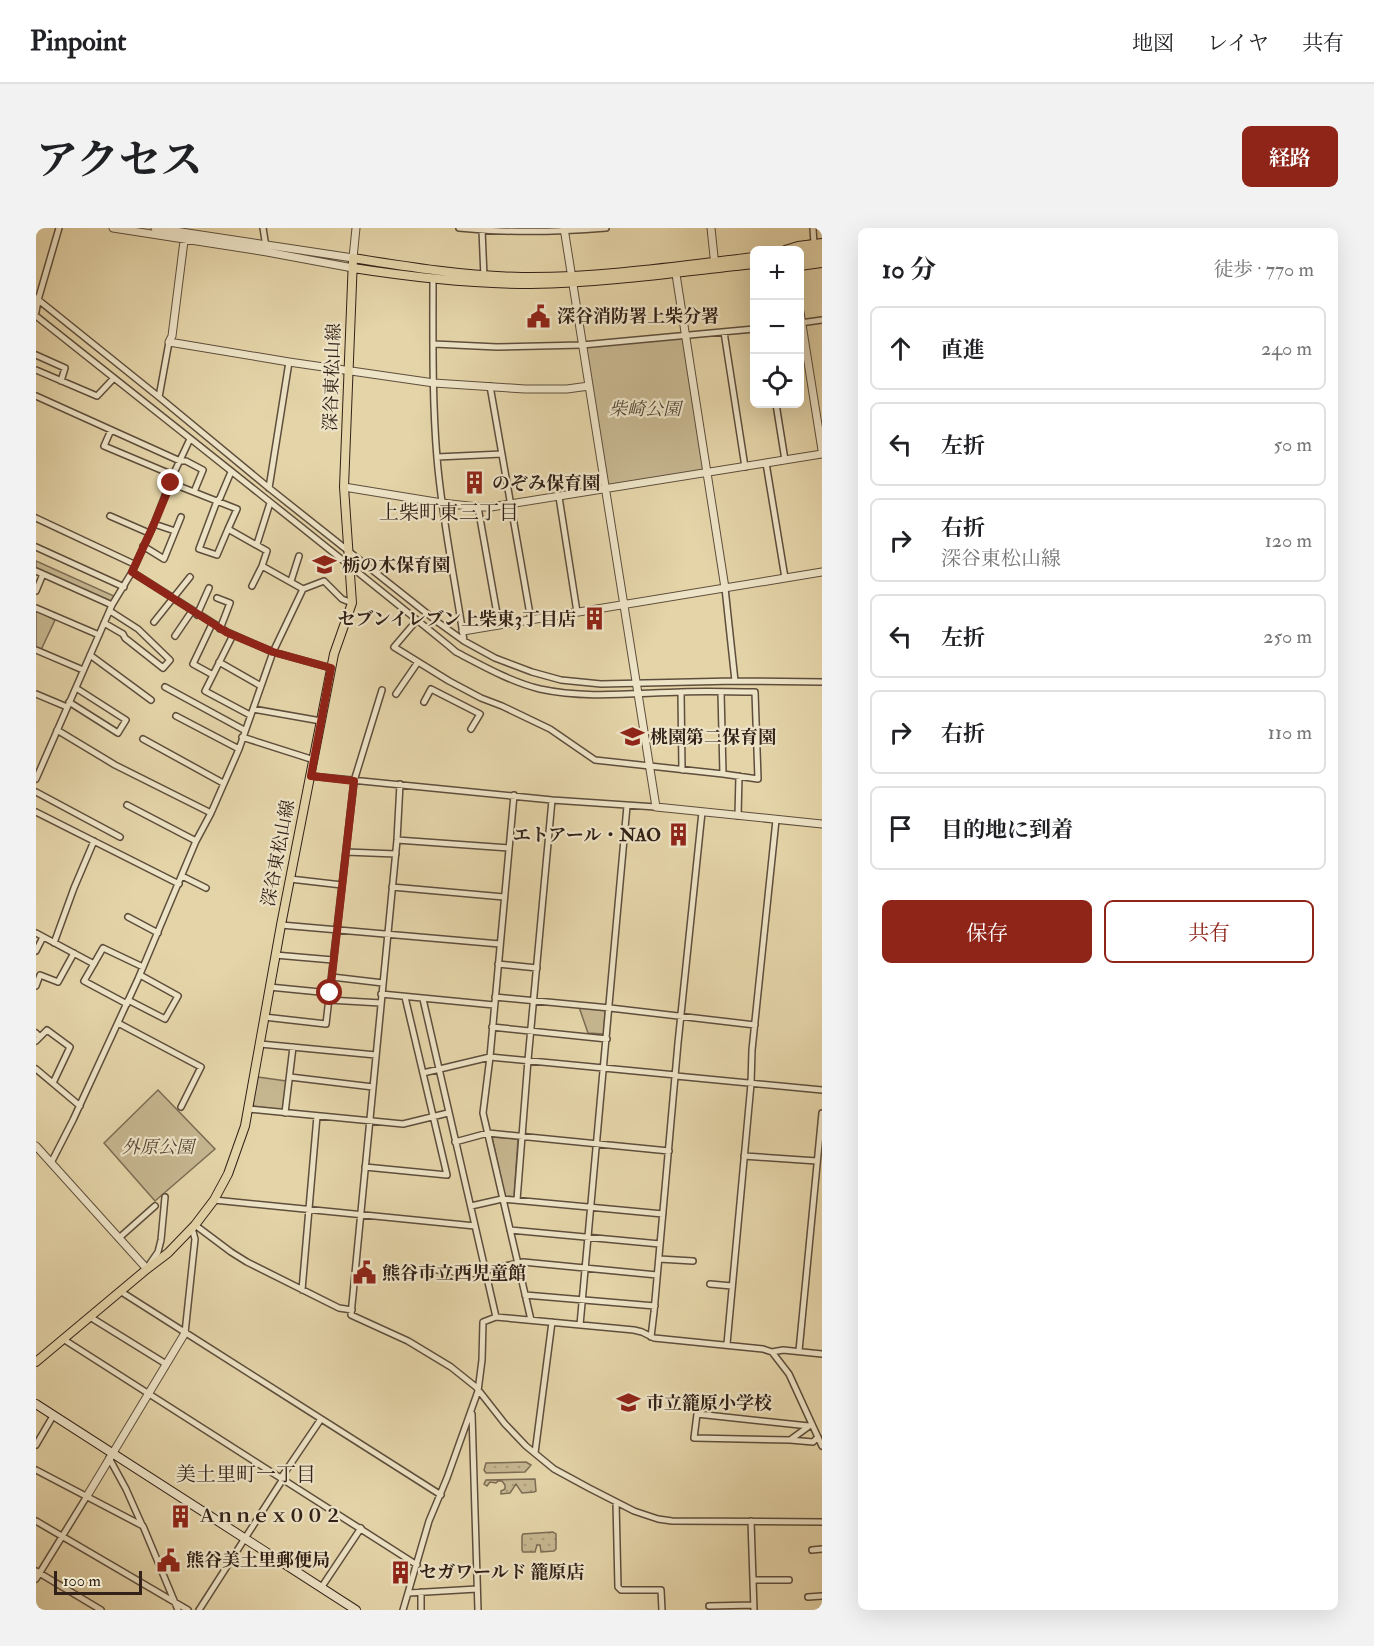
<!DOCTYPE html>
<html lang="ja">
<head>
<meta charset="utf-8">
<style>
  :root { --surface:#fff; --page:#f2f2f2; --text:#202124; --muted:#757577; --line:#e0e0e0; --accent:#8f2418 }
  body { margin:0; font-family:"IM FELL Double Pica","Noto Serif JP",serif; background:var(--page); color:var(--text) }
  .controls { position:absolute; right:18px; top:18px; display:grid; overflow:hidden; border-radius:9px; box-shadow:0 6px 24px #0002 }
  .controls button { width:54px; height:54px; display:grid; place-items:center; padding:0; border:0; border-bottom:2px solid var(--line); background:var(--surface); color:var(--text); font:30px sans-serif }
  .scale { position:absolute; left:18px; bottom:15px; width:88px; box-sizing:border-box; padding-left:6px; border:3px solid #322118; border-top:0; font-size:16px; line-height:21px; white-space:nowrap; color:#322118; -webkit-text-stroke:4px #ede3c6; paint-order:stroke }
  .stop { position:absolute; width:18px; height:18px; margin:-14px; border:4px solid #8f2418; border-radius:50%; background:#fff }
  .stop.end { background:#8f2418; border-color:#fff; box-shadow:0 2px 6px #0008 }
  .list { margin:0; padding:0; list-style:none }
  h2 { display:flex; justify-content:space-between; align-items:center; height:78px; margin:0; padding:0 24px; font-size:26px }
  h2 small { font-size:20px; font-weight:400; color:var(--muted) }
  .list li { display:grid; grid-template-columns:39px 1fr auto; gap:18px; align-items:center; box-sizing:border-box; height:84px; margin:0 12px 12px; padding:0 12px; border:2px solid var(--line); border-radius:9px }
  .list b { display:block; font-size:22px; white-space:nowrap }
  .list p { margin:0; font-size:20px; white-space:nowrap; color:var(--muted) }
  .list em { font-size:20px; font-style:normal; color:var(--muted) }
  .actions { display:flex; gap:12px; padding:18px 24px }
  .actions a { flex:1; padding:14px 0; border:2px solid var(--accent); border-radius:9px; text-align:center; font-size:21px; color:var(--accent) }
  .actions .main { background:var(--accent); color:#fff }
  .icon { flex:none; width:33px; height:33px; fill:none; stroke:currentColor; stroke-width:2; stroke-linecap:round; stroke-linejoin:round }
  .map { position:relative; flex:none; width:786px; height:1382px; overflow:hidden; border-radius:9px }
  header { display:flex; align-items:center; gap:36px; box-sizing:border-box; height:84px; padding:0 30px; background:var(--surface); border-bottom:2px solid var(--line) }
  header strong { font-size:28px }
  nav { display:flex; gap:33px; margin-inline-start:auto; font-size:21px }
  .intro { display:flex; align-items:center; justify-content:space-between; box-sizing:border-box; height:144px; padding:0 36px }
  h1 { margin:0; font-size:42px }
  .button { padding:15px 27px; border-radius:9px; background:var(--accent); color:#fff; font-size:21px; font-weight:700 }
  main { display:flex; gap:36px; padding:0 36px }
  aside { flex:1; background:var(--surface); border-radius:9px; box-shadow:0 6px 24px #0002 }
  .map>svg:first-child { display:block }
</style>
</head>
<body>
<header>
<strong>Pinpoint</strong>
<nav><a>地図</a><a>レイヤ</a><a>共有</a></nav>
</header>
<div class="intro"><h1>アクセス</h1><a class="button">経路</a></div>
<main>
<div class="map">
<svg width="786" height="1382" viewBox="0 0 786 1382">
  <defs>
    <pattern id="grass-dots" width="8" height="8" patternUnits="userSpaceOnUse" patternTransform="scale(1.5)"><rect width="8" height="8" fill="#c6b690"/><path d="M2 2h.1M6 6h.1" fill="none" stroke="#ab9c7b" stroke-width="1.8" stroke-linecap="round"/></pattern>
  </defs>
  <rect width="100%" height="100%" fill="#e4d4a8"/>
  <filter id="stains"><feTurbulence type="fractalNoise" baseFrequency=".00333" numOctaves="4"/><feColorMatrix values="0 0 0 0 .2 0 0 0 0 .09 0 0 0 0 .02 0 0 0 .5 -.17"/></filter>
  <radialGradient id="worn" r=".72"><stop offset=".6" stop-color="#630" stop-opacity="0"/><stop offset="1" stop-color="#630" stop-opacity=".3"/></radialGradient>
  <path fill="url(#grass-dots)" stroke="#7c6c54" stroke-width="1.5" d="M490 1234 495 1237 489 1244 450 1245 448 1242 450 1235Z
    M499 1251 500 1263 498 1264 486 1265 480 1256 474 1265 465 1266V1263L469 1261V1257L466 1253H462L460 1255 454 1254 451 1258 448 1256 450 1252Z
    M517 1304 520 1306V1321L518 1323 505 1324 504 1317H501L499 1324H487L486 1322V1308L487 1306Z"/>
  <path fill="#c6b690" stroke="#7c6c54" stroke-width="1.5" d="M649 108 671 245 570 261 546 117Z
    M0 333 78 368 75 374 0 340Z
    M0 382 19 392 5 422 0 420Z
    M543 779 569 781 568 806 552 805Z
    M222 849 250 853 247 882 216 878Z
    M122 862 179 921 119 973 68 915Z
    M456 909 482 911 478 969 469 968Z"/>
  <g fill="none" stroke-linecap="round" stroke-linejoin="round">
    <defs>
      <path id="minor" d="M227 0 230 19
        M423 0C471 5 521 4 570 0
        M777 0 778 16
        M446 2 448 49
        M397 50C397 110 396 170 401 230 406 291 419 352 428 413
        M0 70 123 169
        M0 84 2 72 23 0
        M0 88C138 198 277 307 413 418L420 424C447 438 475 454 504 461 550 471 599 465 646 464 670 463 694 464 719 464L722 551 687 546 559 532 514 501 466 478 445 470 413 453 358 419 381 392
        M764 95 786 92
        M688 104 709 239
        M133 114 123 169 233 260 403 395 428 413 459 430 496 444 525 452 565 456 699 453 786 454
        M398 116 461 119 546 117 718 101
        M0 127 29 140 25 153
        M0 142 61 168 78 150
        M454 158 495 392
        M0 168 144 233H150L167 242 158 264
        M740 176 749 232
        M75 202 68 218 137 247
        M401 229 466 226
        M730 235 749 350
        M195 244 184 270 181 273 163 321 181 327 192 301 231 323 226 338 216 358
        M135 255 201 281 192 301
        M233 260 253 134
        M523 269 541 384
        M442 279 463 397
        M74 288 113 305
        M0 290 98 336
        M118 296 139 303
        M221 316 234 275
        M107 318 128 331 145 289
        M0 319 88 359
        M226 338 267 361 288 353 306 371 316 375
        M0 343 76 377
        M96 344 191 404 237 424 295 440
        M255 353 263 328
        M689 360 699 453
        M0 363 7 346
        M181 370 194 375 184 401
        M0 380 63 407
        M161 387 173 360
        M118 394 154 349
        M68 395 87 406 89 410 127 440 134 432 102 401 74 383
        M176 396 157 436 177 447
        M197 407 169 463 214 487
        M139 408 156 383
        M0 422 47 442
        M54 427 115 472
        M183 434 225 458
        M129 459 208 502
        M645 464 646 542
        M685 464 687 546
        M0 466 31 479
        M360 466 382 434
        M33 474 82 505 90 492 40 460
        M388 474 395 461 444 486 435 501
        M217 481 285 493
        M140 488 203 521
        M21 502 79 537 175 585
        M206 509 278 532
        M107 511 187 555
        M275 548 516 572 620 579
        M0 551 76 377 96 344 118 296 137 247 154 211
        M364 556 361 612 315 1087 372 1113 415 1139 440 1159 469 1196 490 1218 518 1241 553 1260 598 1283 622 1291 636 1293 786 1294
        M0 564 84 609
        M478 567 454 829 447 885 495 1092
        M91 577 160 613
        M0 584 143 656
        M702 588 703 548
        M361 612 473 620
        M310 624 360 626
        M146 648 170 660
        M254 651 306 657
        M356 659 468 669
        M92 689 122 705
        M245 697 464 716
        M0 705 58 736
        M18 715 38 660 58 613
        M0 723 7 709
        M239 727 297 732
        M462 736 501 740
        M296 749 347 755
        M0 758 4 747 22 754 38 725
        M233 759 294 765
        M345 766 458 777
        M459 769 574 780 719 797
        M387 771 460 1089
        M92 772 129 791 142 768 104 747
        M293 772 345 775
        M91 776 48 753 67 720 107 739
        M228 789 290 796 318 553 346 462
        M82 795 165 839 145 879
        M456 799 571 811
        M0 805 4 809 0 813
        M4 809 11 802 34 819 17 855
        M224 816 340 827
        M0 841 44 878
        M387 845 454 829 640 847
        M640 848 786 862
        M254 849 337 859
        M213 881 367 896 412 885
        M249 885 257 819
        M419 914 452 905 633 923
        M708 928 781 933
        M15 935 37 892 102 751 160 613 175 585 203 521 237 424 267 361
        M329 939 411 947 369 769
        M178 972 439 998
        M481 972 492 832 516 572
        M435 978 466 971 627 986
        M159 997 195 1024 211 1034 303 1080 316 1082
        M474 1002 624 1016
        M83 1010 119 978
        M623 1031 657 1033
        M113 1037 122 1024 125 1012 129 969
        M393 1041 434 1046 487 1034 621 1047
        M674 1056 696 1058
        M266 1062 281 888
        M84 1063 405 1267
        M489 1067 619 1078
        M54 1089 130 1136
        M544 1097 591 578
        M149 1105 159 1011 156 1000
        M615 1109 618 1084 642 815 666 584
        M27 1111 381 1337
        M691 1116 715 856 716 822 740 592
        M763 1123 786 885
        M736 1124 747 1122 786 1126
        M436 1186 442 1382
        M773 1198 661 1186 658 1210 754 1212 776 1196
        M754 1212 777 1214 782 1209
        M0 1217 17 1188
        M499 1225 516 1094
        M73 1230 90 1261 106 1297
        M0 1242 107 1298 142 1382
        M245 1250 285 1191
        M580 1274 582 1359 585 1362H625L626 1382
        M0 1293 152 1382
        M715 1293 718 1382
        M776 1322 786 1321
        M0 1343 65 1382
        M0 1351 51 1268
        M717 1352H753
        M285 1360 325 1300
        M385 1364V1382
        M373 1365 441 1361
        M772 1369 786 1368
        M673 1378 718 1377
        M163 1382 247 1251
        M367 1382 393 1293 411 1250 442 1163 446 1132 447 1094 460 1089 598 1102 606 1104 618 1110 727 1121 736 1124 753 1146 786 1218"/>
      <path id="tertiary" d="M77 0 231 24 317 40
        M119 0 317 30 320 0
        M528 0 620 579 786 596
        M675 0 679 38
        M149 5 136 108 133 114 253 134 398 155 489 161H531L553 158
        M639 40 689 360
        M764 84 786 222
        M308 259 406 275 442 279H455L786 226
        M427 403 786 344
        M0 918 111 1041
        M51 1268 149 1105"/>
      <path id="secondary" d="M0 1176 320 1382"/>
      <path id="primary" d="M749 22 762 18 786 15
        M764 24 786 22
        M764 31 786 28
        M764 38 786 35
        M317 40C375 49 436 56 495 56 570 55 644 44 718 36
        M0 1134 111 1041 132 1025 159 997 178 972 192 946 209 898 245 697 298 426 316 375 308 259 317 30C373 39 429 48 486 49 562 50 643 38 718 29"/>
    </defs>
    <use href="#minor" stroke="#5e4e3c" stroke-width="8"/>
    <use href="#tertiary" stroke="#5e4e3c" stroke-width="9"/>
    <use href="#secondary" stroke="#322118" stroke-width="10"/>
    <use href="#primary" stroke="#322118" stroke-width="10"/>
    <use href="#minor" stroke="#ede3c6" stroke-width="5"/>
    <use href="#tertiary" stroke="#ede3c6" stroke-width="7"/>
    <use href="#secondary" stroke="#ede3c6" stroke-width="8"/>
    <use href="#primary" stroke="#e4d4a8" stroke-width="8"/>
  </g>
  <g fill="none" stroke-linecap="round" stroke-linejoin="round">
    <path stroke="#8f2418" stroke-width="8" d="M135 255 118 296 96 344 190 404 237 424 295 440 275 548 318 553 294 765"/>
  </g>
  <defs>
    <symbol id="civic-bare" viewBox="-9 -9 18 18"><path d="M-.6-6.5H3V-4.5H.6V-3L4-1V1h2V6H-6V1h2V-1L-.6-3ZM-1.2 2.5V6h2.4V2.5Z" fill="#8f2418" stroke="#ede3c6" stroke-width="2.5" paint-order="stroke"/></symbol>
    <symbol id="building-bare" viewBox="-9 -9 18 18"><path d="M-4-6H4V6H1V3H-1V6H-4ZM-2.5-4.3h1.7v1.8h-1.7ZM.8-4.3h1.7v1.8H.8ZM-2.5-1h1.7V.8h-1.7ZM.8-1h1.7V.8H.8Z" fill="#8f2418" stroke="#ede3c6" stroke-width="2.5" paint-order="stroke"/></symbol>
    <symbol id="school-bare" viewBox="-9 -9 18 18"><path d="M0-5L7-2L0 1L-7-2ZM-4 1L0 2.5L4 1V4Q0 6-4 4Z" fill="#8f2418" stroke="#ede3c6" stroke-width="2.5" paint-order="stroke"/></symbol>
  </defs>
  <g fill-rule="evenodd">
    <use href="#civic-bare" x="486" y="72" width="33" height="33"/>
    <use href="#building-bare" x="422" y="238" width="33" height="33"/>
    <use href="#school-bare" x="272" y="320" width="33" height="33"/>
    <use href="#building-bare" x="542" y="374" width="33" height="33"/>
    <use href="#school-bare" x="580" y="492" width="33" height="33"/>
    <use href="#building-bare" x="626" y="590" width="33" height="33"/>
    <use href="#civic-bare" x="312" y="1028" width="33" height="33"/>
    <use href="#school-bare" x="576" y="1158" width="33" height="33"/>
    <use href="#building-bare" x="128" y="1272" width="33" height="33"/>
    <use href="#civic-bare" x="116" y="1316" width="33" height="33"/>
    <use href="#building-bare" x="348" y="1328" width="33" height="33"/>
  </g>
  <g text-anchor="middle" stroke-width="4.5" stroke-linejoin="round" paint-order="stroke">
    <g font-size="18" font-weight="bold" fill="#322118" stroke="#ede3c6" text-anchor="start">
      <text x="521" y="94">深谷消防署上柴分署</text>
      <text x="456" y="261">のぞみ保育園</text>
      <text x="306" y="343">栃の木保育園</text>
      <text x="540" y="397" text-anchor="end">セブンイレブン上柴東3丁目店</text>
      <text x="614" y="515">桃園第二保育園</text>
      <text x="625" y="613" text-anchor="end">エトアール・NAO</text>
      <text x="346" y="1051">熊谷市立西児童館</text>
      <text x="610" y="1181">市立籠原小学校</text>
      <text x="162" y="1294">Ａｎｎｅｘ００２</text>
      <text x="150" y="1338">熊谷美土里郵便局</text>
      <text x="383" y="1350">セガワールド 籠原店</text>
    </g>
    <g font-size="18" fill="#322118" stroke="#ede3c6">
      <text transform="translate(296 149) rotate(-88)" y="6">深谷東松山線</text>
      <text transform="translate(242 625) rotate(-79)" y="6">深谷東松山線</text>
    </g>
    <g font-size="18" font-style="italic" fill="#574636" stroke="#ede3c6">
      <text x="609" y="187">柴崎公園</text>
      <text x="122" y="925">外原公園</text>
    </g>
    <g font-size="20" fill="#322118" stroke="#ede3c6">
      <text x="413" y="291">上柴町東三丁目</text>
      <text x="210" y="1253">美土里町一丁目</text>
    </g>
  </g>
  <rect width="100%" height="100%" filter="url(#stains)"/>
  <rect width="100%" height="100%" fill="url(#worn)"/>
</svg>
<div class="controls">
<button>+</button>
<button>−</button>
<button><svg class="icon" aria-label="locate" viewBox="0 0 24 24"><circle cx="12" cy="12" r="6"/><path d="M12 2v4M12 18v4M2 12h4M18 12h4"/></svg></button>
</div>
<div class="scale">100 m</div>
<div class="stop" style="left:294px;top:765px"></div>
<div class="stop end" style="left:135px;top:255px"></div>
</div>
<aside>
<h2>10 分<small>徒歩 · 770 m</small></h2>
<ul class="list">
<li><svg class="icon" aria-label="ahead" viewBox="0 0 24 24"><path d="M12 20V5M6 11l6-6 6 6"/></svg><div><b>直進</b></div><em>240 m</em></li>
<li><svg class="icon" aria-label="left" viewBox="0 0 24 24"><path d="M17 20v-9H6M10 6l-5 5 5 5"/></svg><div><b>左折</b></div><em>50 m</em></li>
<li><svg class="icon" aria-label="right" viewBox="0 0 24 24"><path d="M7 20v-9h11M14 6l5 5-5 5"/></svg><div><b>右折</b><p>深谷東松山線</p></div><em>120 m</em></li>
<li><svg class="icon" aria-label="left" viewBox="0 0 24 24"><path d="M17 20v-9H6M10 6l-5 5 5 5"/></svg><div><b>左折</b></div><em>250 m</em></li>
<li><svg class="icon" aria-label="right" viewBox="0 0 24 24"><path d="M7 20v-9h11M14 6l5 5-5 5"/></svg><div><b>右折</b></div><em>110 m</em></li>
<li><svg class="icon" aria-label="arrive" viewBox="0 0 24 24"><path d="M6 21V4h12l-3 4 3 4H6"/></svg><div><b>目的地に到着</b></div></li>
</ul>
<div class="actions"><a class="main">保存</a><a>共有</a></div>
</aside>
</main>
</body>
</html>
